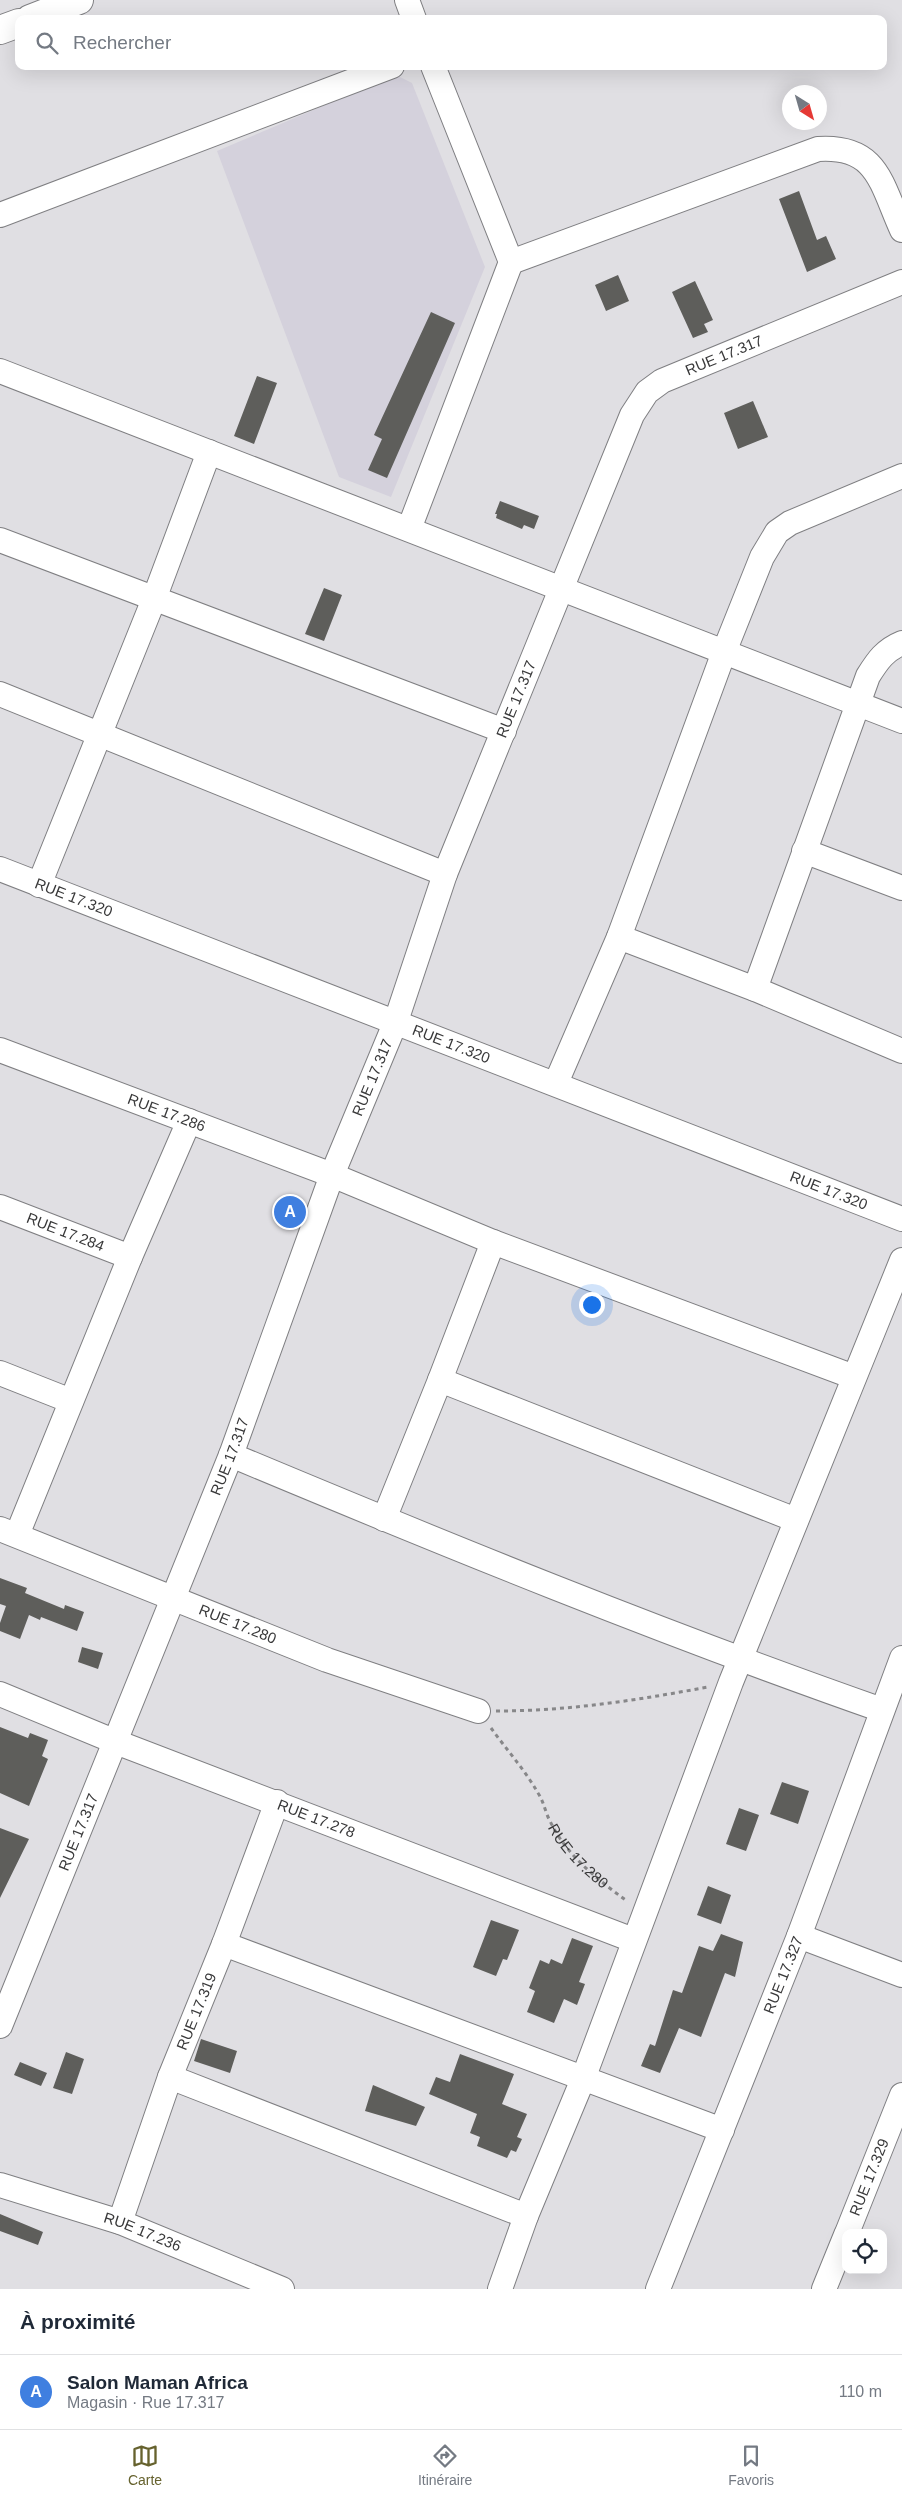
<!DOCTYPE html>
<html lang="fr">
<head>
<meta charset="utf-8">
<style>
  :root { --surface:#fff; --page:#f6f6f7; --text:#1f2937; --muted:#747a83; --line:#e0e1e3; --accent:#66622e }
  body { margin:0; font-family:Arial,sans-serif; background:var(--page); color:var(--text) }
  .controls { position:absolute; right:15px; bottom:15px; display:grid; overflow:hidden; border-radius:10px; box-shadow:0 5px 20px #0002 }
  .controls button { width:45px; height:45px; display:grid; place-items:center; padding:0; border:0; border-bottom:1px solid var(--line); background:var(--surface); color:var(--text); font:25px sans-serif }
  .compass { position:absolute; left:782px; top:85px; width:45px; height:45px; border-radius:50%; background:var(--surface); box-shadow:0 5px 20px #0002; rotate:143deg }
  .you { position:absolute; left:591px; top:1304px; width:18px; height:18px; margin:-12px; border:4px solid #fff; border-radius:50%; background:#1a73e8; box-shadow:0 0 0 8px #1a73e833 }
  .badge { display:grid; place-items:center; width:32px; height:32px; border-radius:50%; background:var(--accent); color:#fff; font-size:16px; font-weight:700 }
  .pin { position:absolute; translate:-50% -50%; border:2px solid #fff; box-shadow:0 1px 5px #0006 }
  .list { margin:0; padding:0; list-style:none }
  h2 { display:flex; justify-content:space-between; align-items:center; height:65px; margin:0; padding:0 20px; font-size:21px }
  h2 small { font-size:16px; font-weight:400; color:var(--muted) }
  .list li { display:grid; grid-template-columns:32px 1fr auto; gap:15px; align-items:center; box-sizing:border-box; height:75px; padding:0 20px; border-top:1px solid var(--line) }
  .list b { display:block; font-size:19px; white-space:nowrap }
  .list p { margin:0; font-size:16px; white-space:nowrap; color:var(--muted) }
  .list em { font-size:16px; font-style:normal; color:var(--muted) }
  .icon { flex:none; width:28px; height:28px; fill:none; stroke:currentColor; stroke-width:2; stroke-linecap:round; stroke-linejoin:round }
  .map { position:relative; flex:none; width:902px; height:2289px; overflow:hidden }
  .search { position:absolute; background:var(--surface); box-shadow:0 5px 20px #0002; left:15px; right:15px; top:15px; height:55px; display:flex; align-items:center; gap:12px; box-sizing:border-box; padding:0 18px; border-radius:10px; color:var(--muted); font-size:19px }
  .sheet { height:140px; background:var(--surface) }
  nav { display:flex; justify-content:space-around; align-items:center; box-sizing:border-box; height:70px; border-top:1px solid var(--line); background:var(--surface); font-size:14px; color:var(--muted) }
  nav a { display:grid; justify-items:center; gap:2px }
  nav .on { color:var(--accent) }
  .map>svg:first-child { display:block }
</style>
</head>
<body>
<div class="map">
<svg width="902" height="2289" viewBox="0 0 902 2289">
  <rect width="100%" height="100%" fill="#e0dfe3"/>
  <path fill="#d4d1dc" d="M396 75 412 83 485 267 391 497 339 477 217 151Z"/>
  <path fill="#5e5e5b" d="M799 191 817 240 826 236 836 259 807 272 779 199Z
    M618 275 629 301 606 311 595 285Z
    M695 281 713 320 704 324 708 332 693 338 672 292Z
    M431 312 455 323 387 478 368 470 382 439 374 435Z
    M257 376 277 383 254 444 234 436Z
    M753 401 768 437 738 449 724 413Z
    M500 501 539 516 534 529 524 525 522 529 496 518 497 514H495Z
    M324 588 342 595 324 641 305 634Z
    M0 1578 27 1588 25 1593 64 1609 65 1605 84 1612 77 1631 41 1617 40 1620 29 1615 20 1639 0 1631V1623L6 1606 0 1604Z
    M82 1647 103 1653 98 1669 78 1662Z
    M0 1727 28 1738 30 1733 48 1740 42 1756 48 1759 29 1806 0 1793Z
    M782 1782 809 1791 798 1824 770 1814Z
    M739 1808 759 1815 746 1851 726 1844Z
    M0 1828 29 1839 0 1898Z
    M708 1886 731 1895 721 1924 697 1915Z
    M491 1920 519 1930 507 1960 503 1959 496 1976 473 1967Z
    M721 1934 743 1942 735 1977 725 1973 701 2037 679 2028 660 2073 641 2066 650 2044 655 2046 673 1990 682 1993 699 1946 713 1951Z
    M572 1938 593 1946 579 1982 585 1984 577 2005 564 1999 554 2023 527 2012 535 1991 529 1988 540 1960 549 1964 551 1959 562 1964Z
    M201 2039 237 2051 230 2073 194 2061Z
    M66 2052 84 2059 72 2094 53 2088Z
    M460 2054 514 2074 502 2104 527 2114 517 2137 522 2139 516 2152 511 2150 507 2158 477 2146 480 2137 470 2133 477 2114 429 2094 436 2077 450 2082Z
    M20 2062 47 2073 41 2086 14 2075Z
    M373 2085 425 2107 416 2126 365 2111Z
    M0 2214 43 2232 38 2245 0 2231Z"/>
  <g fill="none" stroke-linecap="round" stroke-linejoin="round">
    <defs>
      <g id="minor">
        <path d="M407 0 414 19"/>
        <path d="M0 215 392 66"/>
        <path d="M511 262 818 149C878 145 881 184 902 230"/>
        <path d="M0 371 902 721"/>
        <path d="M409 529 511 262 433 66"/>
        <path d="M0 540 504 731"/>
        <path d="M0 694 445 874"/>
        <path d="M804 851 902 888"/>
        <path id="s2" d="M0 869 902 1219"/>
        <path d="M39 885 154 599 209 452"/>
        <path d="M619 937 755 989 902 1051"/>
        <path d="M755 989 868 676C878 660 885 650 902 643"/>
        <path id="s3" d="M0 1050 332 1175 493 1242 854 1377"/>
        <path d="M556 1083 619 937 724 652 762 557 777 532 790 523 902 476"/>
        <path id="s4" d="M0 1207 130 1257"/>
        <path d="M0 1373 71 1401"/>
        <path d="M440 1380 796 1520"/>
        <path d="M231 1455C446 1545 662 1633 882 1710"/>
        <path d="M384 1519 440 1380 493 1242"/>
        <path id="s5" d="M0 1529 327 1660 478 1711"/>
        <path d="M17 1535 130 1257 189 1121"/>
        <path id="s6" d="M0 1694 116 1742 633 1940"/>
        <path d="M799 1936 902 1975"/>
        <path d="M224 1944 722 2130"/>
        <path id="s7" d="M0 2026 231 1455 332 1175 396 1021 445 874 632 415 647 392 662 381 902 282"/>
        <path d="M170 2077 526 2216"/>
        <path id="s8" d="M0 2185 120 2222 282 2289"/>
        <path id="s9" d="M120 2222 170 2077 224 1944 277 1802"/>
        <path id="s10" d="M847 2233 902 2095"/>
        <path d="M500 2289 526 2216 583 2079 731 1682 902 1260"/>
        <path id="s11" d="M658 2289 799 1936 902 1658"/>
        <path d="M824 2289 846 2235"/>
      </g>
      <path id="major" d="M30 19 79 0
        M0 30 19 23"/>
    </defs>
    <use href="#minor" stroke="#7f7f82" stroke-width="26"/>
    <use href="#major" stroke="#7f7f82" stroke-width="30"/>
    <g stroke="#878789" stroke-width="3" stroke-dasharray="4 4" stroke-linecap="butt">
      <path d="M496 1711C569 1711 638 1700 708 1687"/>
      <path id="s1" d="M491 1728C506 1749 525 1770 538 1793 544 1802 545 1812 550 1821 566 1855 598 1880 627 1901"/>
    </g>
    <use href="#minor" stroke="#fff" stroke-width="24"/>
    <use href="#major" stroke="#fff" stroke-width="28"/>
  </g>
  <g text-anchor="middle" stroke-width="5" stroke-linejoin="round" paint-order="stroke">
    <g font-size="15" fill="#39393a" stroke="#e0dfe3">
      <text dy="5" stroke="none"><textPath href="#s7" startOffset="1844">RUE 17.317</textPath></text>
      <text dy="5" stroke="none"><textPath href="#s7" startOffset="1424">RUE 17.317</textPath></text>
      <text dy="5" stroke="none"><textPath href="#s2" startOffset="79">RUE 17.320</textPath></text>
      <text dy="5" stroke="none"><textPath href="#s2" startOffset="484">RUE 17.320</textPath></text>
      <text dy="5" stroke="none"><textPath href="#s7" startOffset="1019">RUE 17.317</textPath></text>
      <text dy="5" stroke="none"><textPath href="#s3" startOffset="178">RUE 17.286</textPath></text>
      <text dy="5" stroke="none"><textPath href="#s2" startOffset="889">RUE 17.320</textPath></text>
      <text dy="5" stroke="none"><textPath href="#s4" startOffset="70">RUE 17.284</textPath></text>
      <text dy="5" stroke="none"><textPath href="#s7" startOffset="614">RUE 17.317</textPath></text>
      <text dy="5" stroke="none"><textPath href="#s5" startOffset="256">RUE 17.280</textPath></text>
      <text dy="5" stroke="none"><textPath href="#s6" startOffset="340">RUE 17.278</textPath></text>
      <text dy="5" stroke="none"><textPath href="#s7" startOffset="209">RUE 17.317</textPath></text>
      <text dy="5" stroke="none"><textPath href="#s1" startOffset="156">RUE 17.280</textPath></text>
      <text dy="5" stroke="none"><textPath href="#s11" startOffset="338">RUE 17.327</textPath></text>
      <text dy="5" stroke="none"><textPath href="#s9" startOffset="224">RUE 17.319</textPath></text>
      <text dy="5" stroke="none"><textPath href="#s10" startOffset="60">RUE 17.329</textPath></text>
      <text dy="5" stroke="none"><textPath href="#s8" startOffset="150">RUE 17.236</textPath></text>
    </g>
  </g>
</svg>
<div class="controls">
<button><svg class="icon" aria-label="locate" viewBox="0 0 24 24"><circle cx="12" cy="12" r="6"/><path d="M12 2v4M12 18v4M2 12h4M18 12h4"/></svg></button>
</div>
<svg class="compass" viewBox="-18 -18 36 36"><path d="M0-13l5 13h-10z" fill="#e53935"/><path d="M0 13l5-13h-10z" fill="#747a83"/></svg>
<div class="you"></div>
<div class="pin badge" style="left:290px;top:1212px;background:#3f7fe0">A</div>
<div class="search"><svg class="icon" aria-label="search" viewBox="0 0 24 24"><circle cx="10" cy="10" r="6"/><path d="M15 15l6 6"/></svg>Rechercher</div>
</div>
<section class="sheet">
<h2>À proximité<small></small></h2>
<ul class="list">
<li><span class="badge" style="background:#3f7fe0">A</span><div><b>Salon Maman Africa</b><p>Magasin · Rue 17.317</p></div><em>110 m</em></li>
</ul>
</section>
<nav>
<a class="on"><svg class="icon" aria-label="map" viewBox="0 0 24 24"><path d="M3 6l6-2 6 2 6-2v14l-6 2-6-2-6 2zM9 4v14M15 6v14"/></svg>Carte</a>
<a><svg class="icon" aria-label="directions" viewBox="0 0 24 24"><path d="M12 3l9 9-9 9-9-9zM9 14v-3h6M13 9l2 2-2 2"/></svg>Itinéraire</a>
<a><svg class="icon" aria-label="saved" viewBox="0 0 24 24"><path d="M7 4h10v16l-5-4-5 4z"/></svg>Favoris</a>
</nav>
</body>
</html>
